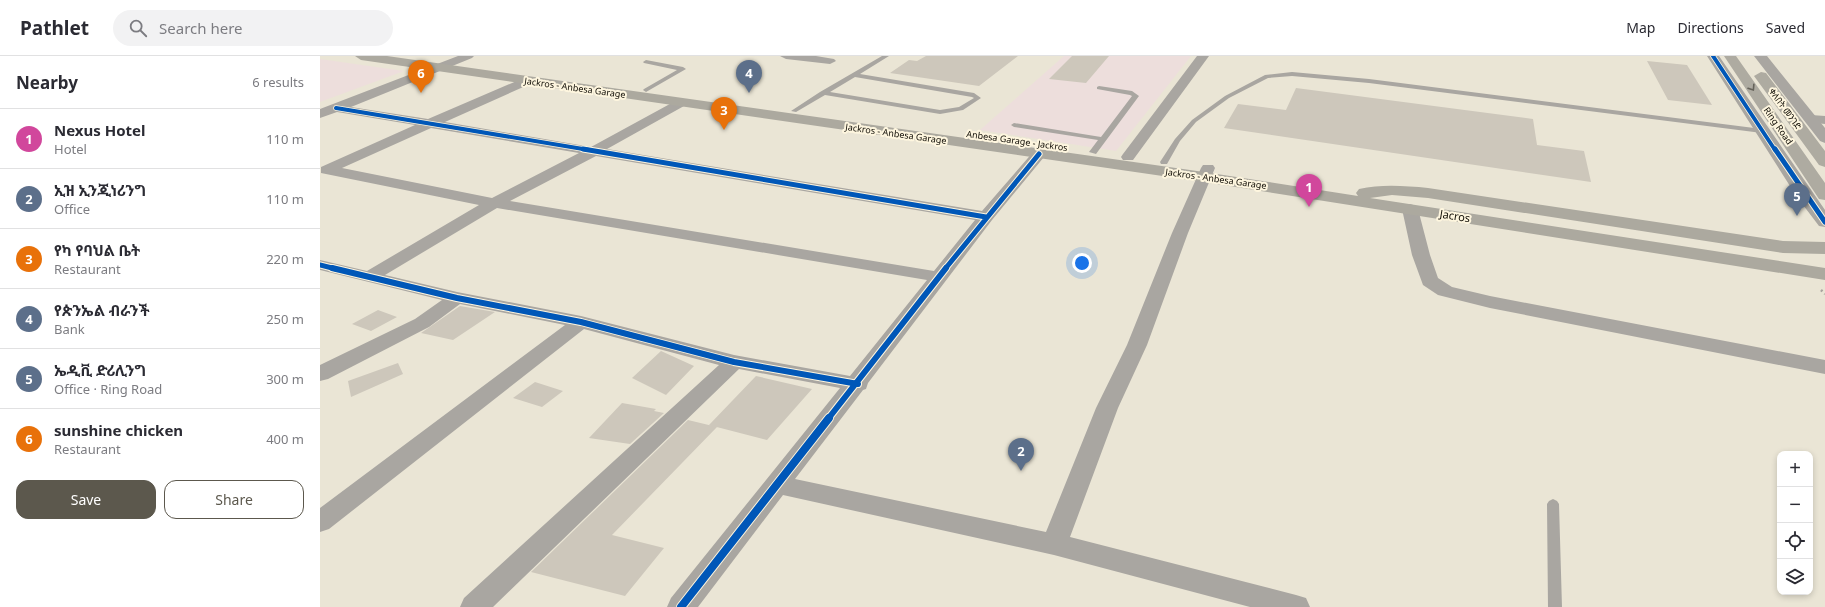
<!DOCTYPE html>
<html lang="en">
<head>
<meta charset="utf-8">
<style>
  :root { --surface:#fff; --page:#f2f2f3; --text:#2b2b33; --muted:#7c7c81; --line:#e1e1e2; --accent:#5c584d }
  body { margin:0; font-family:"Noto Sans","Noto Sans Ethiopic",sans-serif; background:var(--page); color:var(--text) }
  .controls { position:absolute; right:12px; bottom:12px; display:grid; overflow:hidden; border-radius:8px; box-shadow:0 2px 6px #0003 }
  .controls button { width:36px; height:36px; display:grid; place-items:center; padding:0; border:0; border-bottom:1px solid var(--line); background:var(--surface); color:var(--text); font:20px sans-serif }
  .you { position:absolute; left:762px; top:207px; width:14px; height:14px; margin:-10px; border:3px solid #fff; border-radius:50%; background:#1a73e8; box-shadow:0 0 0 6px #1a73e833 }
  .badge { display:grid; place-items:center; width:26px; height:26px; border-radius:50%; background:var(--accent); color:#fff; font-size:13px; font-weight:700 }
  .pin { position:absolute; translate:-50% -33px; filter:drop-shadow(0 1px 2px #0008) }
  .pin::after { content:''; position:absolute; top:21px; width:14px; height:12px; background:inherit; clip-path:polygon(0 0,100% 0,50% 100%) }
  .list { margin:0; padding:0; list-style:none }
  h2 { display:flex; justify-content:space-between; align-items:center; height:52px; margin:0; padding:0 16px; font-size:17px }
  h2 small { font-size:13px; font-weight:400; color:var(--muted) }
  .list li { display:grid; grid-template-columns:26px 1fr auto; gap:12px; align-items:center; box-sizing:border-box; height:60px; padding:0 16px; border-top:1px solid var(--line) }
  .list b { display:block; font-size:15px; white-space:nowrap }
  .list p { margin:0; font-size:13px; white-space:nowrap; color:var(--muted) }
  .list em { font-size:13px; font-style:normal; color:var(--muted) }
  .actions { display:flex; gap:8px; padding:12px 16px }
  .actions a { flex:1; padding:9px 0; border:1px solid var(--accent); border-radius:12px; text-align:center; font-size:14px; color:var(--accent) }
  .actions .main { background:var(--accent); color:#fff }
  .icon { flex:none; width:22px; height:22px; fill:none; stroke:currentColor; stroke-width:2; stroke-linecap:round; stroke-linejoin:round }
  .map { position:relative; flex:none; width:1505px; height:551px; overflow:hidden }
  header { display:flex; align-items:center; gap:24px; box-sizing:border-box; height:56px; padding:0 20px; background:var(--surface); border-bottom:1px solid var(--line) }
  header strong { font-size:19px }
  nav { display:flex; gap:22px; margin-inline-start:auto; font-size:14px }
  .search { width:280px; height:36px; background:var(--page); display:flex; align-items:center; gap:10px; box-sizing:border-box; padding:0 14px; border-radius:22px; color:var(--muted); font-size:15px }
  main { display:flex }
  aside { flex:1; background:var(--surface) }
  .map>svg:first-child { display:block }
</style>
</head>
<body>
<header>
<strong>Pathlet</strong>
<div class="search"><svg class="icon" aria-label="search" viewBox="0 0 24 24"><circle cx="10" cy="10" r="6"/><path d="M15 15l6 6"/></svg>Search here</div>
<nav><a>Map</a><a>Directions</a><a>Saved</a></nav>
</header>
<main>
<aside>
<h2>Nearby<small>6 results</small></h2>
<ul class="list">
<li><span class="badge" style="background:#d1479c">1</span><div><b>Nexus Hotel</b><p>Hotel</p></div><em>110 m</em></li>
<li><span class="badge" style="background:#5c6f8a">2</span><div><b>ኢዝ ኢንጂነሪንግ</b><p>Office</p></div><em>110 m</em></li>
<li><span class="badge" style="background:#e8710a">3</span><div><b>የካ የባህል ቤት</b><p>Restaurant</p></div><em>220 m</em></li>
<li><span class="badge" style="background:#5c6f8a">4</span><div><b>የጵንኤል ብራንች</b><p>Bank</p></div><em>250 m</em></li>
<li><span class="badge" style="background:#5c6f8a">5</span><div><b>ኤዲቪ ድሪሊንግ</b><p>Office · Ring Road</p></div><em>300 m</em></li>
<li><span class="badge" style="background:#e8710a">6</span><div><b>sunshine chicken</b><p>Restaurant</p></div><em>400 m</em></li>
</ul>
<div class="actions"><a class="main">Save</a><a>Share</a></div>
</aside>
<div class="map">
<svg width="1505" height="551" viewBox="0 0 1505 551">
  <rect width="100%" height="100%" fill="#eae5d5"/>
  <path fill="#eddedc" d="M744 0H871L796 95 660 74Z
    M0 3 84 15 0 46Z"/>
  <path fill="#cdc7bb" d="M606 0H698L659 30 570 17 589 4 597 5Z
    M752 0H789L766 27 729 23Z
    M1327 5 1367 9 1392 49 1348 44Z
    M976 32 1213 63 1217 89 1264 95 1271 126 904 72 918 48 966 54Z
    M140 250 175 256 133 284 101 277Z
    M58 254 77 261 51 275 32 268Z
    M341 295 374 310 346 339 312 322Z
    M78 307 83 318 31 341 28 325Z
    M436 320 492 333 447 384 389 369Z
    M215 326 243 335 222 351 193 342Z
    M302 347 336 353 334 355 344 357 310 388 269 382Z
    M368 364 397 371 292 479 344 492 305 540 211 516Z"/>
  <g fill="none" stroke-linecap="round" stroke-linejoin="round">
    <path stroke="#a8a49e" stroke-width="2.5" stroke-dasharray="2 3" stroke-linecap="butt" d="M1501 234 1505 238"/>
    <path fill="#a9a6a1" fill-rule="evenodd" d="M562 0H569L540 18 654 37 661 42 643 54 620 58 505 39 476 56 471 55 500 36ZM535 21 652 41 654 42 639 51 620 54 510 36Z
      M326 4 363 11 366 13 326 36 323 34 324 33 357 14 324 7 323 6Z
      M972 16 1049 23 1442 73 1445 75 1442 77 1049 27 972 20 948 22 909 42 876 66 860 85 847 108H841L840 106 855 83 872 64 905 40 945 19Z
      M779 30 812 35 819 40 776 98 769 96 778 84 694 71 691 69 694 67 781 81 812 40 810 39 777 33V31Z
      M1233 443 1237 445 1239 448 1242 551H1228L1227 448 1229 445Z"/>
    <path fill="#a9a6a1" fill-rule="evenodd" d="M138 0H154L152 2 31 51 108 63 206 21 210 22 212 25 210 28 125 66 271 91 359 43 365 47 364 50 287 93 662 155 714 95H724L726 98 724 101 672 164 548 327 546 333 543 334 475 423 726 476 776 352 807 289 852 177 881 112 883 109H893L895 112 868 177 827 289 798 352 750 481 976 539 986 542 990 551H930L734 499 463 439 378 551H347L351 542 520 332 419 313 173 551H140L144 542 399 309 264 273 9 473 0 476V452L245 269 140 248 109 271 8 323 0 325V309L95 263 122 244 0 214V204L47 215 159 149 1 117V111L95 69 17 56 0 62V53ZM111 72 259 97 172 142 22 112ZM276 100 655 164 614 215 190 145ZM177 152 607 224 530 320 414 299 261 260 137 236 65 219Z
      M460 0H496L514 3 516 5 510 8 466 3Z
      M877 0H889L813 104H803L801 101 803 98Z
      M1491 59 1505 60V68L1486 66 1484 63 1486 60Z
      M1090 148 1096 150 1098 153 1110 199 1118 222 1132 231 1170 240 1505 304V318L1170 252 1118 239 1103 229 1092 199 1082 153 1084 150Z"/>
    <path fill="#a9a6a1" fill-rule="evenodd" d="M1387 0H1399L1505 154V171L1499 170 1477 141Z
      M1434 0H1447L1505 72V87L1500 85Z"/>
    <path fill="#aca99f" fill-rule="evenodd" d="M35 0H67L884 116 1038 140 1036 137 1039 133C1062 128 1085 130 1108 132L1463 185 1505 186V198L1463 197 1108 142 1072 139 1050 142 1505 212V224L884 126 41 4Z"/>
    <path fill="#aeaba1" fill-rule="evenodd" d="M1404 0H1416L1505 127V144L1499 143Z
      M1441 16 1446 17 1505 95V111L1499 109 1434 20Z"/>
    <defs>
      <path id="cycleway-far3" d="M1393 0 1455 94
        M16 52 269 94"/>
      <path id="cycleway-far2" d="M263 93 666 161
        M1455 93 1505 166
        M0 209 16 213
        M625 213 719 98"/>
      <path id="cycleway-far1" d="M12 212 137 242 261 266 414 306 538 328
        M508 363 626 212"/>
      <path id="cycleway" d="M361 551 509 362"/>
    </defs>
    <use href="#cycleway-far3" stroke="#fef6df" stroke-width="5.5"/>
    <use href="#cycleway-far2" stroke="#fef6df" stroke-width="7"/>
    <use href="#cycleway-far1" stroke="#fef6df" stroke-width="8"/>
    <use href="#cycleway" stroke="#fef6df" stroke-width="10"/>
    <use href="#cycleway-far3" stroke="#0057b8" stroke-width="4"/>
    <use href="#cycleway-far2" stroke="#0057b8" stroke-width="5"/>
    <use href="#cycleway-far1" stroke="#0057b8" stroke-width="6"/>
    <use href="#cycleway" stroke="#0057b8" stroke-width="8"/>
  </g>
  <defs><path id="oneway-chevron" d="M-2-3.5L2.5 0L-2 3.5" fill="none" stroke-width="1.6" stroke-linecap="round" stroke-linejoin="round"/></defs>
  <use stroke="#66635a" href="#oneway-chevron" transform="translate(1432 32) rotate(57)"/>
  <g text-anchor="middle" stroke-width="4" stroke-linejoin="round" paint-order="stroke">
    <g font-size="9" fill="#0f0c04" stroke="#fef6df">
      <text transform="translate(255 32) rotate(8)" y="3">Jackros - Anbesa Garage</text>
      <text transform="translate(1465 53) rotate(54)" y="3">ቀለበት መንገድ</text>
      <text transform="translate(1458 70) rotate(55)" y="3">Ring Road</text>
      <text transform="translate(576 78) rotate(8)" y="3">Jackros - Anbesa Garage</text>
      <text transform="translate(697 85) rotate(8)" y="3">Anbesa Garage - Jackros</text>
      <text transform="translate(896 123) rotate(8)" y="3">Jackros - Anbesa Garage</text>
    </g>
    <g font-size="11" fill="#0f0c04" stroke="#fef6df">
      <text transform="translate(1135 160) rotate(9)" y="4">Jacros</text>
    </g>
  </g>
</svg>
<div class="controls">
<button>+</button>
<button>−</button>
<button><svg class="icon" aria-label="locate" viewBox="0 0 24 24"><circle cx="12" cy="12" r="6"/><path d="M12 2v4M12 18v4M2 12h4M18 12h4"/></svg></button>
<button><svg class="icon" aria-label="layers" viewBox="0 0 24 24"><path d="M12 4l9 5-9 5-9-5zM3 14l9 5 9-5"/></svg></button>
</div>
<div class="you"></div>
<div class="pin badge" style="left:989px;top:151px;background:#d1479c">1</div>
<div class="pin badge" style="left:701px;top:415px;background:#5c6f8a">2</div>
<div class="pin badge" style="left:404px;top:74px;background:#e8710a">3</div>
<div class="pin badge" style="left:429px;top:37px;background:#5c6f8a">4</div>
<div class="pin badge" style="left:1477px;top:160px;background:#5c6f8a">5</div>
<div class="pin badge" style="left:101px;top:37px;background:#e8710a">6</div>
</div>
</main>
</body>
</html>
